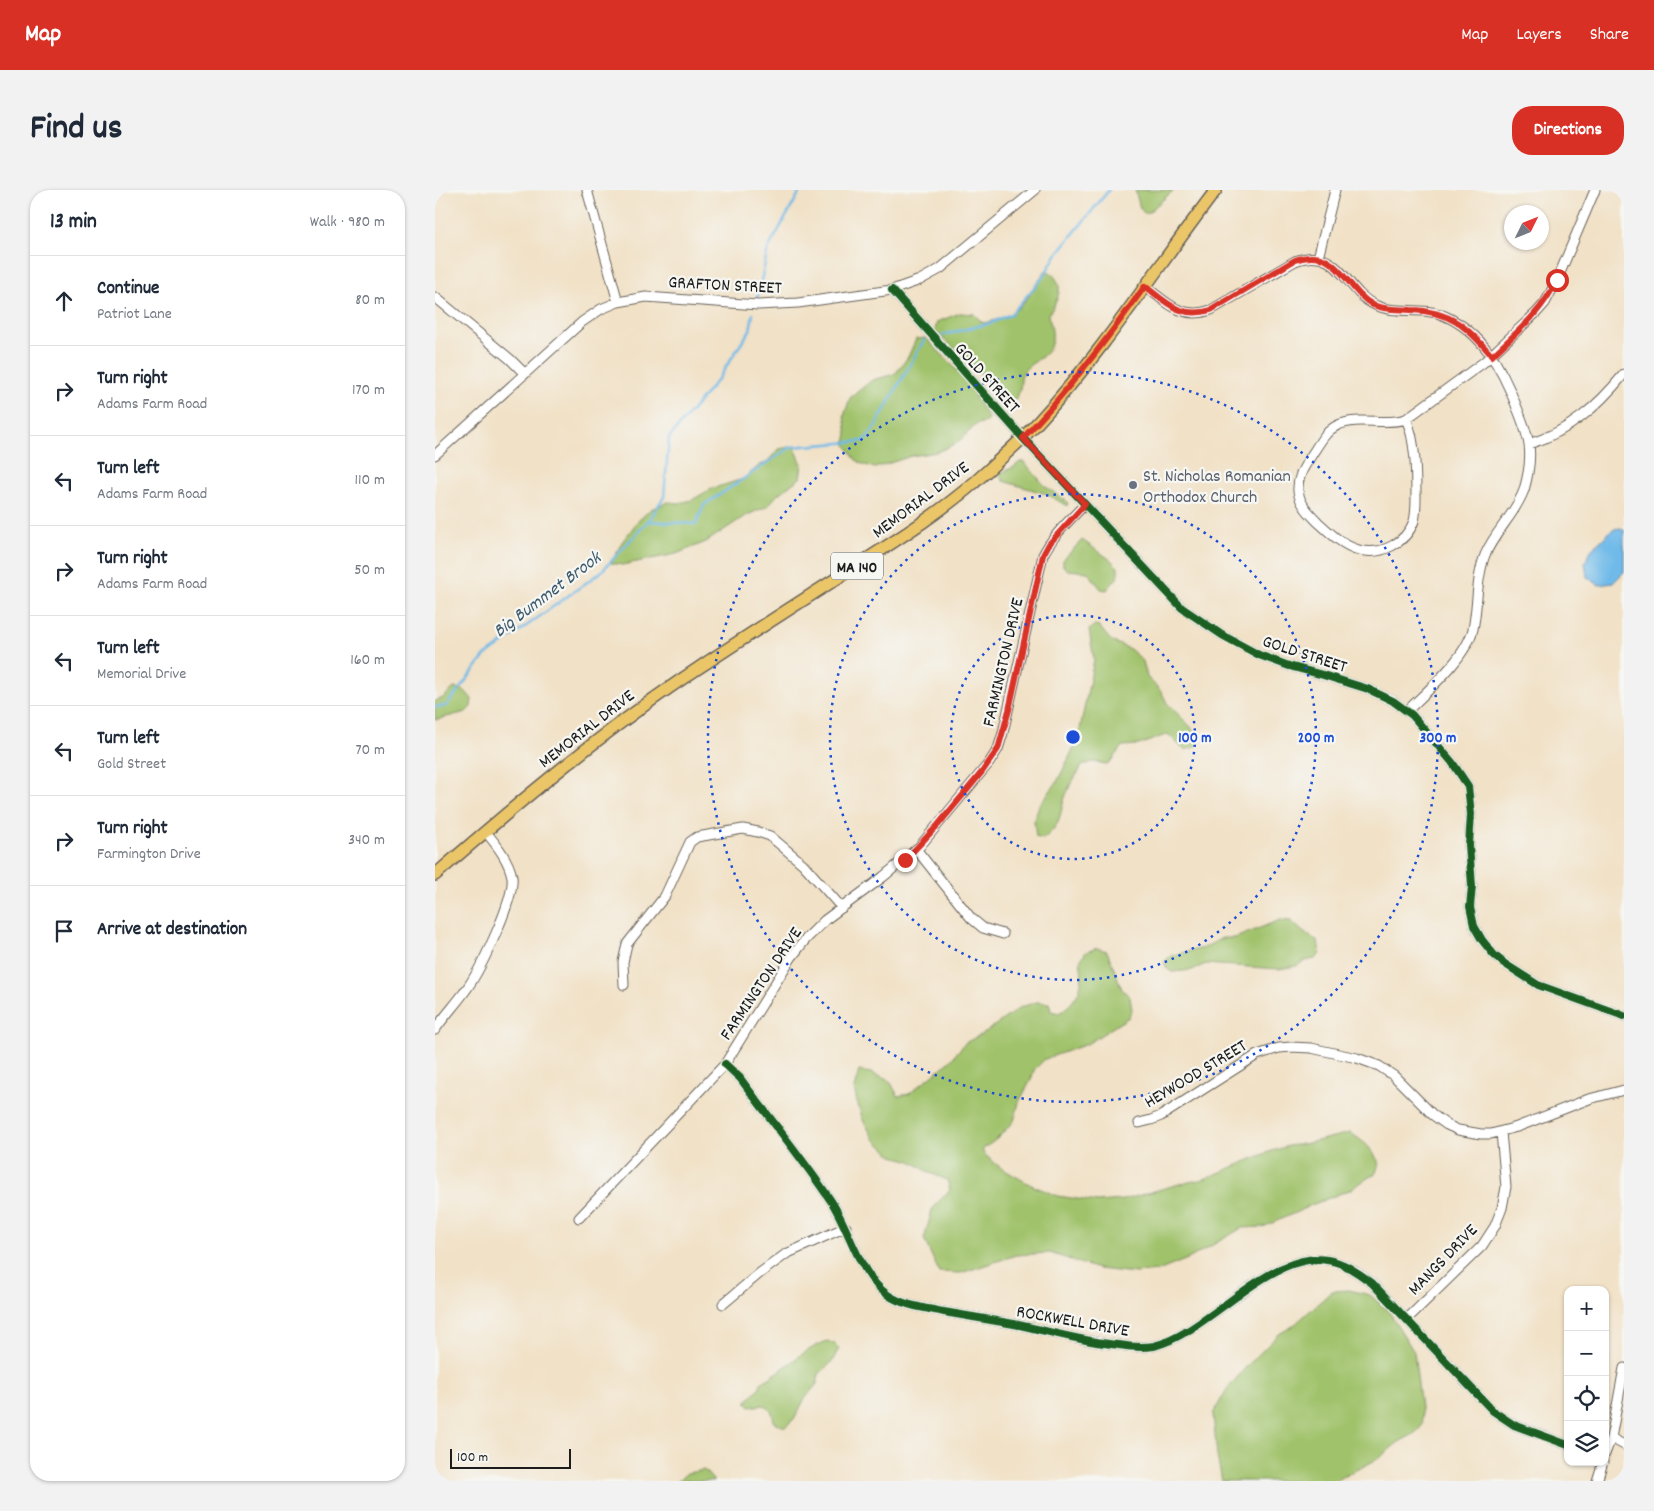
<!DOCTYPE html>
<html lang="en">
<head>
<meta charset="utf-8">
<style>
  :root { --surface:#fff; --page:#f2f2f3; --text:#1f2937; --muted:#747a83; --line:#e0e1e3; --accent:#d93025 }
  body { margin:0; font-family:Dekko,sans-serif; background:var(--page); color:var(--text) }
  .controls { position:absolute; right:15px; bottom:15px; display:grid; overflow:hidden; border-radius:10px; box-shadow:0 1px 4px #0004 }
  .controls button { width:45px; height:45px; display:grid; place-items:center; padding:0; border:0; border-bottom:1px solid var(--line); background:var(--surface); color:var(--text); font:25px sans-serif }
  .compass { position:absolute; left:1069px; top:15px; width:45px; height:45px; border-radius:50%; background:var(--surface); box-shadow:0 1px 4px #0004; rotate:47deg }
  .scale { position:absolute; left:15px; bottom:12px; width:121px; box-sizing:border-box; padding-left:5px; border:2px solid #1c1c1c; border-top:0; font-size:14px; line-height:18px; white-space:nowrap; color:#1c1c1c; -webkit-text-stroke:4px #f6f6f2; paint-order:stroke }
  .stop { position:absolute; width:15px; height:15px; margin:-11px; border:4px solid #d93025; border-radius:50%; background:#fff }
  .stop.end { background:#d93025; border-color:#fff; box-shadow:0 1px 5px #0008 }
  .list { margin:0; padding:0; list-style:none }
  h2 { display:flex; justify-content:space-between; align-items:center; height:65px; margin:0; padding:0 20px; font-size:21px }
  h2 small { font-size:16px; font-weight:400; color:var(--muted) }
  .list li { display:grid; grid-template-columns:32px 1fr auto; gap:15px; align-items:center; box-sizing:border-box; height:90px; padding:0 20px; border-top:1px solid var(--line) }
  .list b { display:block; font-size:19px; white-space:nowrap }
  .list p { margin:0; font-size:16px; white-space:nowrap; color:var(--muted) }
  .list em { font-size:16px; font-style:normal; color:var(--muted) }
  .icon { flex:none; width:28px; height:28px; fill:none; stroke:currentColor; stroke-width:2; stroke-linecap:round; stroke-linejoin:round }
  .map { position:relative; flex:none; width:1189px; height:1291px; overflow:hidden; border-radius:20px }
  header { display:flex; align-items:center; gap:30px; box-sizing:border-box; height:70px; padding:0 25px; background:var(--accent); color:#fff }
  header strong { font-size:24px }
  nav { display:flex; gap:28px; margin-inline-start:auto; font-size:18px }
  .intro { display:flex; align-items:center; justify-content:space-between; box-sizing:border-box; height:120px; padding:0 30px }
  h1 { margin:0; font-size:35px }
  .button { padding:12px 22px; border-radius:20px; background:var(--accent); color:#fff; font-size:18px; font-weight:700 }
  main { display:flex; gap:30px; padding:0 30px }
  aside { flex:1; background:var(--surface); border-radius:20px; box-shadow:0 1px 4px #0004 }
  .map>svg:first-child { display:block }
</style>
</head>
<body>
<header>
<strong>Map</strong>
<nav><a>Map</a><a>Layers</a><a>Share</a></nav>
</header>
<div class="intro"><h1>Find us</h1><a class="button">Directions</a></div>
<main>
<aside>
<h2>13 min<small>Walk · 980 m</small></h2>
<ul class="list">
<li><svg class="icon" aria-label="ahead" viewBox="0 0 24 24"><path d="M12 20V5M6 11l6-6 6 6"/></svg><div><b>Continue</b><p>Patriot Lane</p></div><em>80 m</em></li>
<li><svg class="icon" aria-label="right" viewBox="0 0 24 24"><path d="M7 20v-9h11M14 6l5 5-5 5"/></svg><div><b>Turn right</b><p>Adams Farm Road</p></div><em>170 m</em></li>
<li><svg class="icon" aria-label="left" viewBox="0 0 24 24"><path d="M17 20v-9H6M10 6l-5 5 5 5"/></svg><div><b>Turn left</b><p>Adams Farm Road</p></div><em>110 m</em></li>
<li><svg class="icon" aria-label="right" viewBox="0 0 24 24"><path d="M7 20v-9h11M14 6l5 5-5 5"/></svg><div><b>Turn right</b><p>Adams Farm Road</p></div><em>50 m</em></li>
<li><svg class="icon" aria-label="left" viewBox="0 0 24 24"><path d="M17 20v-9H6M10 6l-5 5 5 5"/></svg><div><b>Turn left</b><p>Memorial Drive</p></div><em>160 m</em></li>
<li><svg class="icon" aria-label="left" viewBox="0 0 24 24"><path d="M17 20v-9H6M10 6l-5 5 5 5"/></svg><div><b>Turn left</b><p>Gold Street</p></div><em>70 m</em></li>
<li><svg class="icon" aria-label="right" viewBox="0 0 24 24"><path d="M7 20v-9h11M14 6l5 5-5 5"/></svg><div><b>Turn right</b><p>Farmington Drive</p></div><em>340 m</em></li>
<li><svg class="icon" aria-label="arrive" viewBox="0 0 24 24"><path d="M6 21V4h12l-3 4 3 4H6"/></svg><div><b>Arrive at destination</b></div></li>
</ul>
</aside>
<div class="map">
<svg width="1189" height="1291" viewBox="0 0 1189 1291">
  <rect width="100%" height="100%" fill="#f6f6f2"/>
  <filter id="ink" filterUnits="userSpaceOnUse"><feTurbulence type="fractalNoise" baseFrequency=".02" numOctaves="2"/><feDisplacementMap in="SourceGraphic" scale="10" xChannelSelector="R" yChannelSelector="G"/><feConvolveMatrix kernelMatrix="1 2 1 2 8 2 1 2 1" color-interpolation-filters="sRGB"/></filter>
  <filter id="wash" filterUnits="userSpaceOnUse"><feTurbulence type="fractalNoise" baseFrequency=".0096" numOctaves="4" result="noise"/><feDisplacementMap in="SourceGraphic" scale="20" xChannelSelector="R" yChannelSelector="G"/><feGaussianBlur stdDeviation="1.12" result="paint"/><feColorMatrix in="noise" values="0 0 0 0 0 0 0 0 0 0 0 0 0 0 0 0 0 1.4 0 .05"/><feComposite in="paint" operator="in"/></filter>
  <g filter="url(#wash)">
    <rect width="100%" height="100%" fill="#f1e1c6"/>
    <path fill="#a0c26b" stroke="#5e6f44" d="M700 0H739L714 22 709 23 705 18Z
      M611 80C633 93 623 109 613 126 618 138 620 153 611 163 605 170 595 173 589 181 583 190 589 198 580 210H575L500 141 502 132 525 123 539 124 548 133C586 126 591 110 611 80Z
      M491 148 538 197 541 208 553 228 551 232 542 234 522 253 502 262 476 266 440 278 427 274 420 269 410 253 412 244 409 226 415 208 437 190 460 184 473 167 481 149Z
      M359 256 367 274 365 288 342 305 333 316 310 326 271 352 241 364 187 375 176 373 187 352 203 331 216 319 233 312 244 313 257 310 276 299 308 289 325 275 331 273 344 259Z
      M585 272H589L611 297 630 310 633 313 632 316 612 304 568 291 565 283 579 277Z
      M647 350 676 370 683 377V387L672 400 666 399 653 382 633 380 628 376V370Z
      M659 435 664 436 676 451 695 459 708 471 712 487 726 501 732 513 756 537 761 547 762 555 758 558 749 560 733 544 704 555 687 556 677 570 672 574 658 572 648 575C643 583 636 592 632 602 624 621 628 635 608 649L601 647 599 630 605 614 622 592 643 549 659 470 654 440Z
      M19 498 29 500 37 509 36 517 31 522 0 530V511L8 508Z
      M845 730 856 731 868 742 883 751 885 764 880 769 870 771 861 776 844 779 771 774 757 780 738 782 732 779 729 772 737 765 769 758 787 748H800Z
      M662 758 672 761 687 799 695 807 697 820 694 827 652 854 610 869 599 880 596 890 584 912 579 931 563 948 547 960 550 965 566 978 596 995 623 1006 662 1012 688 1010 744 994 769 989 834 962 853 956 873 953 915 943C930 952 936 957 944 973L941 983 914 1000 874 1016 860 1023 828 1037 807 1038 755 1068 723 1081 701 1083 663 1079 615 1063 581 1065 526 1083 504 1082 489 1049 498 1017 515 1000 512 990 495 983 476 971 458 966 439 949 428 930 422 912 419 898 424 881 436 883 455 891 463 906 474 904 515 871 530 853 549 843 586 817 602 812 614 813 616 821 624 823C644 810 650 794 645 771L651 762Z
      M914 1100 935 1105 953 1120 979 1162 988 1234C981 1245 974 1246 964 1252 954 1259 946 1268 935 1273 924 1279 912 1284 901 1291H787L782 1266 778 1224 792 1199 812 1176 844 1144 858 1136 897 1101Z
      M392 1151 400 1154 404 1158 397 1172 384 1184 382 1194 370 1208 360 1228 350 1237 339 1232C338 1222 336 1219 327 1215L315 1217 311 1213C315 1205 324 1202 326 1193 350 1180 365 1161 392 1151Z
      M269 1280 279 1291H243L252 1283Z"/>
    <path fill="#70bae9" stroke="#466b82" d="M1186 338 1189 340V382L1178 393 1164 395 1152 387 1150 372 1156 360 1178 339Z"/>
    <g fill="none" stroke-linecap="round" stroke-linejoin="round">
      <path stroke="#70bae9" stroke-width="2.5" d="M322 109 333 59 366 0
        M507 145 556 133 576 124 609 86 621 65 674 0
        M214 330 229 307 234 248 283 189 315 140 318 124
        M0 517 11 516 50 466 166 382 213 331 261 334 269 315 356 257 429 251 438 240 489 150"/>
    </g>
  </g>
  <g filter="url(#ink)">
    <g fill="none" stroke-linecap="round" stroke-linejoin="round">
      <defs>
        <path id="minor" d="M152 0 183 112
          M883 68 900 0
          M710 96C732 113 747 130 776 120L860 71C905 54 909 101 940 115 961 125 988 116 1010 126 1048 143 1067 179 1081 215 1086 228 1092 241 1094 255 1096 269 1093 286 1089 300 1080 325 1060 341 1050 365 1041 388 1043 415 1038 439 1031 468 993 500 972 521
          M457 100 588 248 747 418 787 445 824 465 854 476 888 485 933 499 958 511 977 525 1017 572 1033 596 1036 624 1034 655 1037 696 1035 717 1039 736 1047 750 1059 765 1070 774 1103 795 1189 826
          M0 107 75 169 90 184
          M971 229C981 249 981 286 981 308 981 316 981 323 979 331 971 353 946 366 924 360 908 356 895 343 883 332 874 323 865 314 863 301 862 287 869 277 876 266 884 254 890 241 903 235 923 226 950 236 971 229L1049 172 1102 122 1110 113 1122 90 1160 0
          M1094 254C1135 241 1163 216 1189 184
          M0 265 147 132 166 119 183 112 211 107 323 115 363 113 457 100 485 90 505 79 600 0
          M481 659 536 728 548 738 568 744
          M189 795 188 772 192 754 230 706 255 652 262 647 308 639 323 642 335 646 368 674 407 718
          M0 840C10 825 23 812 33 797 46 778 80 709 77 687 74 670 61 654 50 641
          M290 874 305 888C335 929 368 969 396 1011 415 1040 424 1085 453 1105 469 1116 491 1118 509 1122 533 1126 556 1130 579 1134 614 1141 648 1152 684 1155 695 1157 707 1158 719 1156 777 1142 842 1049 904 1073 916 1077 927 1086 937 1093L1058 1221 1079 1235 1133 1255
          M704 933 716 930 726 926 822 865 844 858 856 857 876 858 922 868 944 876 959 886 998 925 1012 935 1023 940 1046 944H1056L1082 937 1154 909 1189 900
          M144 1028 290 874 356 768 370 750 390 730 448 687 485 656 554 573 563 559 568 543 608 365C618 345 635 330 650 314
          M288 1114 325 1083 351 1064 411 1037
          M972 1129 1047 1056 1060 1036 1067 1018 1071 997 1066 942
          M1176 1248 1189 1255
          M1170 1264 1176 1248 1189 1178
          M1162 1291 1168 1272"/>
        <path id="major" d="M0 685C85 611 171 539 265 477 315 444 365 412 415 380 458 352 502 325 540 292 562 272 585 252 605 230 670 159 722 77 781 0"/>
      </defs>
      <use href="#minor" stroke="#676158" stroke-width="11"/>
      <use href="#major" stroke="#676158" stroke-width="14"/>
      <use href="#minor" stroke="#fff" stroke-width="9"/>
      <use href="#major" stroke="#ebc669" stroke-width="11"/>
      <defs>
        <path id="cycleway" d="M457 100 588 248 747 418 787 445 824 465 854 476 888 485 933 499 958 511 977 525 1017 572 1033 596 1036 624 1034 655 1037 696 1035 717 1039 736 1047 750 1059 765 1070 774 1103 795 1189 826
          M290 874 305 888C335 929 368 969 396 1011 415 1040 424 1085 453 1105 469 1116 491 1118 509 1122 533 1126 556 1130 579 1134 614 1141 648 1152 684 1155 695 1157 707 1158 719 1156 777 1142 842 1049 904 1073 916 1077 927 1086 937 1093L1058 1221 1079 1235 1133 1255"/>
      </defs>
      <use href="#cycleway" stroke="#f6f6f2" stroke-width="11"/>
      <use href="#cycleway" stroke="#1b5e20" stroke-width="8"/>
    </g>
  </g>
  <g fill="none" stroke-linecap="round" stroke-linejoin="round" filter="url(#ink)">
    <path stroke="#d93025" stroke-width="6" d="M470 670 503 635 547 582 563 559 574 520 608 365 614 354 650 314 588 248C633 201 672 149 710 96 732 113 746 129 776 120L860 70C904 55 909 99 938 115 949 120 964 119 976 120 1015 121 1033 137 1057 166 1082 142 1107 122 1122 90"/>
  </g>
  <g fill="none" stroke="#1d4ed8" stroke-width="2.5" stroke-dasharray="2.5 5">
    <circle cx="638" cy="547" r="122"/>
    <circle cx="638" cy="547" r="243"/>
    <circle cx="638" cy="547" r="365"/>
  </g>
  <circle fill="#6b7280" stroke="#f6f6f2" stroke-width="2" cx="698" cy="295" r="5"/>
  <g text-anchor="middle" stroke-width="4.5" stroke-linejoin="round" paint-order="stroke">
    <rect fill="#f6f6f2" stroke="#5d5d5c" stroke-width="1" x="396" y="362.5" width="52" height="27" rx="4"/>
    <g font-size="16" font-weight="bold" fill="#1c1c1c">
      <text x="422" y="382">MA 140</text>
    </g>
    <g font-size="18" fill="#1c1c1c" stroke="#f6f6f2">
      <text transform="translate(290 94) rotate(3)" y="6">GRAFTON STREET</text>
      <text transform="translate(553 187) rotate(48)" y="6">GOLD STREET</text>
      <text transform="translate(485 309) rotate(-37)" y="6">MEMORIAL DRIVE</text>
      <text transform="translate(870 463) rotate(18)" y="6">GOLD STREET</text>
      <text transform="translate(567 472) rotate(-77)" y="6">FARMINGTON DRIVE</text>
      <text transform="translate(151 538) rotate(-38)" y="6">MEMORIAL DRIVE</text>
      <text transform="translate(325 793) rotate(-56)" y="6">FARMINGTON DRIVE</text>
      <text transform="translate(760 883) rotate(-31)" y="6">HEYWOOD STREET</text>
      <text transform="translate(1007 1069) rotate(-46)" y="6">MANGS DRIVE</text>
      <text transform="translate(638 1130) rotate(10)" y="6">ROCKWELL DRIVE</text>
    </g>
    <g font-size="18" fill="#5b616d" stroke="#f6f6f2" text-anchor="start">
      <text x="708" y="291">St. Nicholas Romanian<tspan x="708" dy="21">Orthodox Church</tspan></text>
    </g>
    <g font-size="19" font-style="italic" fill="#3e5b6e" stroke="#f6f6f2">
      <text transform="translate(111 403) rotate(-37)" y="7">Big Bummet Brook</text>
    </g>
  </g>
  <circle cx="638" cy="547" r="8" fill="#1d4ed8" stroke="#f6f6f2" stroke-width="2.5"/>
  <g font-size="15" text-anchor="middle" font-weight="bold" fill="#1d4ed8" stroke="#f6f6f2" stroke-width="4.5" stroke-linejoin="round" paint-order="stroke">
    <text x="760" y="552">100 m</text>
    <text x="881" y="552">200 m</text>
    <text x="1003" y="552">300 m</text>
  </g>
</svg>
<div class="controls">
<button>+</button>
<button>−</button>
<button><svg class="icon" aria-label="locate" viewBox="0 0 24 24"><circle cx="12" cy="12" r="6"/><path d="M12 2v4M12 18v4M2 12h4M18 12h4"/></svg></button>
<button><svg class="icon" aria-label="layers" viewBox="0 0 24 24"><path d="M12 4l9 5-9 5-9-5zM3 14l9 5 9-5"/></svg></button>
</div>
<svg class="compass" viewBox="-18 -18 36 36"><path d="M0-13l5 13h-10z" fill="#e53935"/><path d="M0 13l5-13h-10z" fill="#747a83"/></svg>
<div class="scale">100 m</div>
<div class="stop" style="left:1122px;top:90px"></div>
<div class="stop end" style="left:470px;top:670px"></div>
</div>
</main>
</body>
</html>
